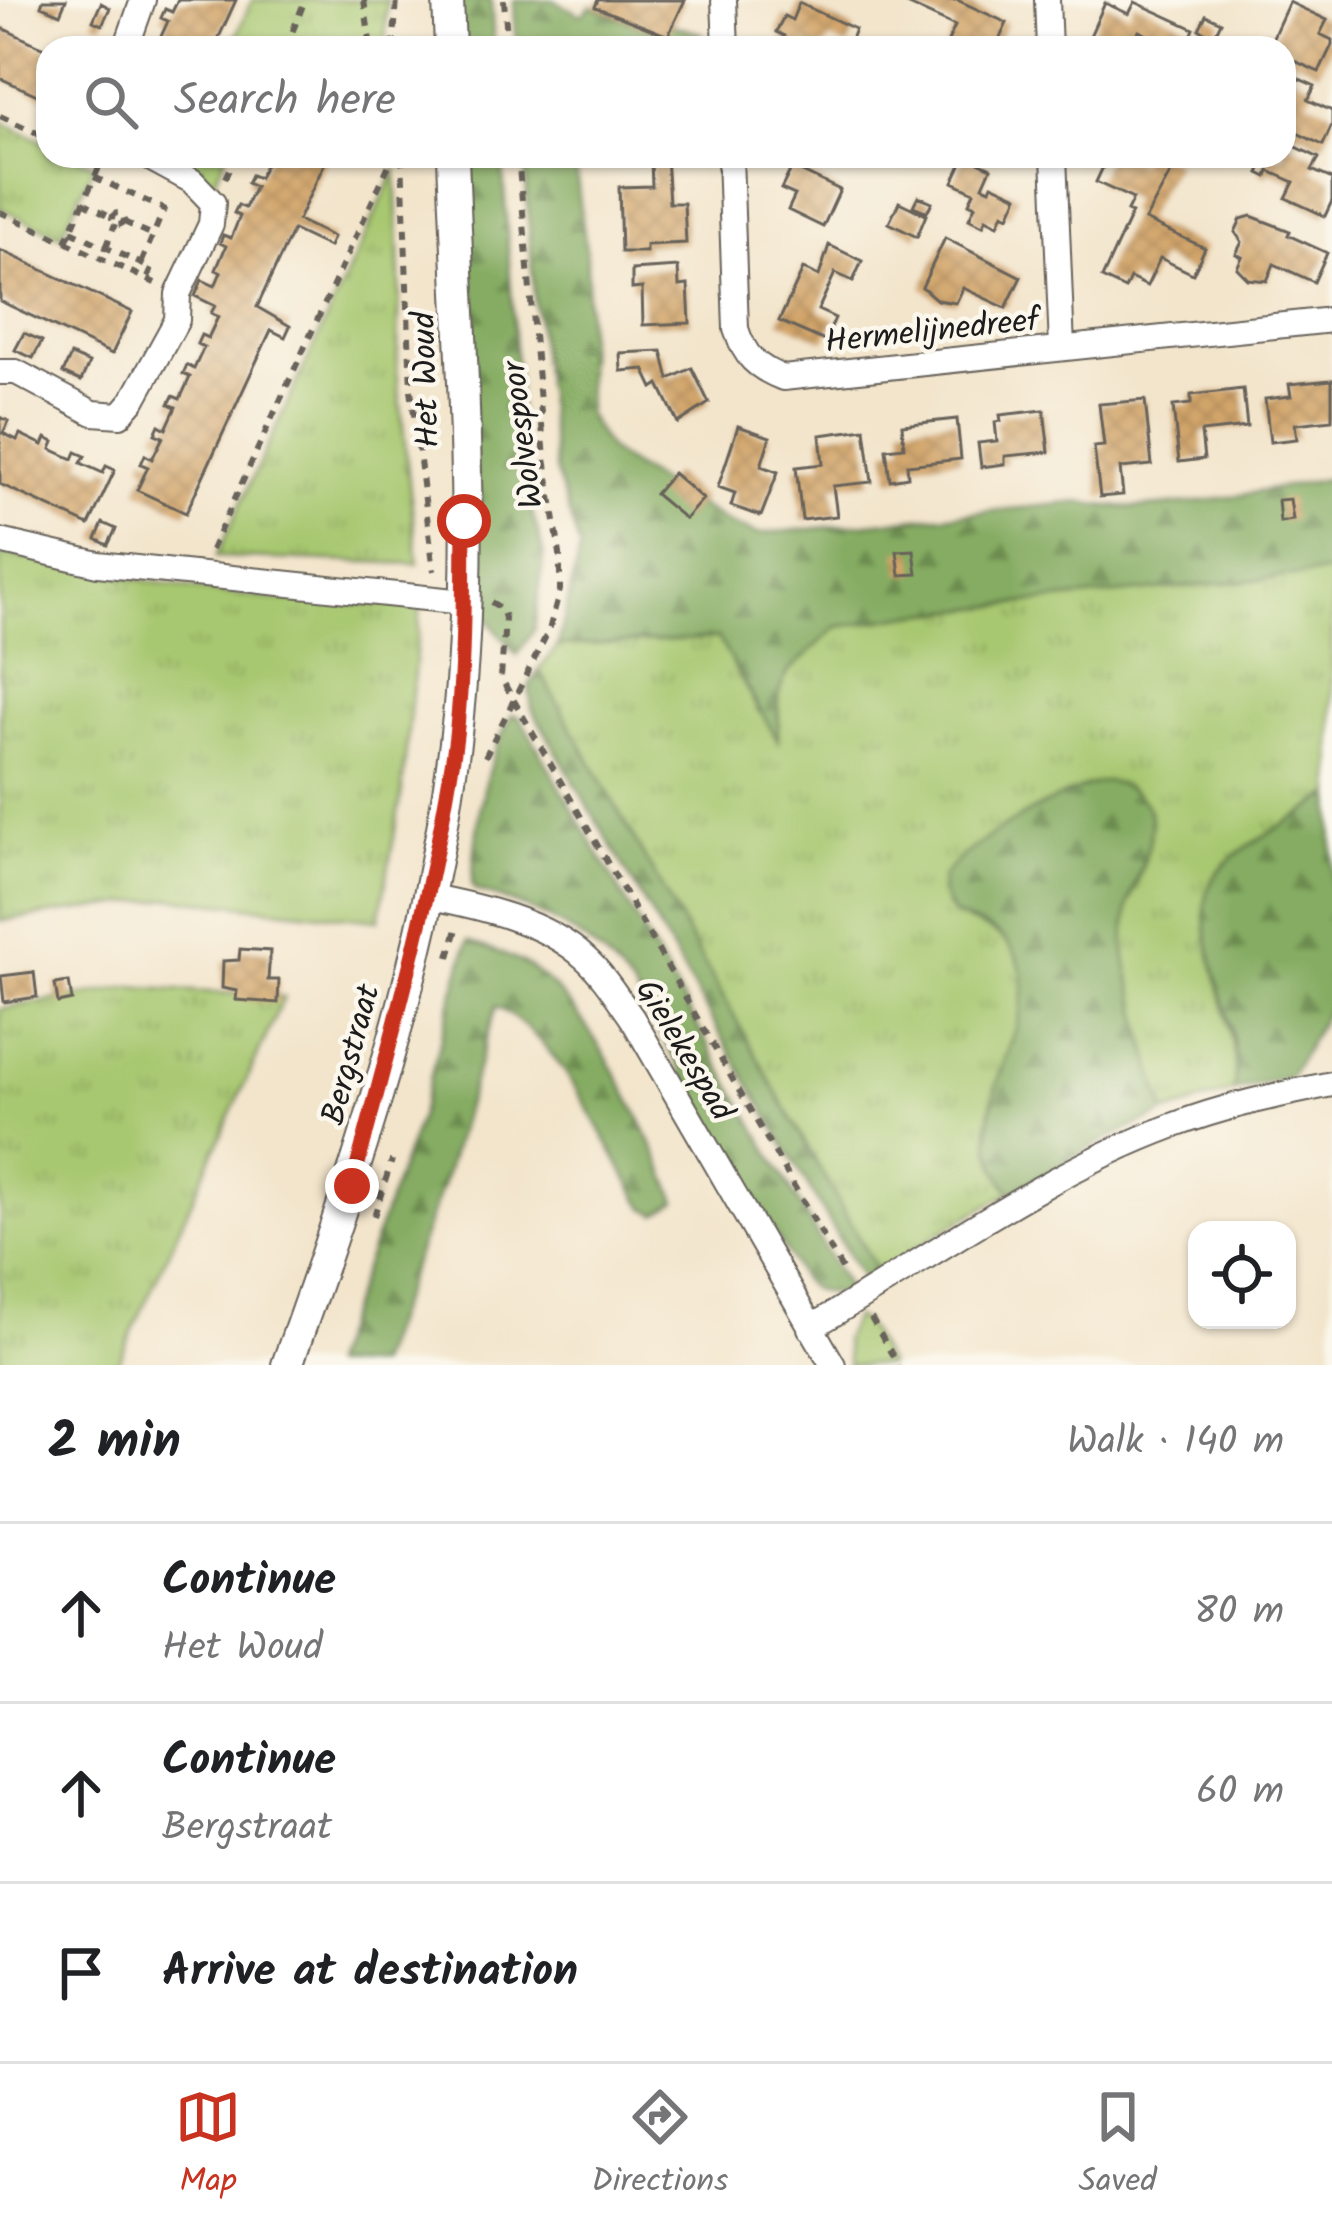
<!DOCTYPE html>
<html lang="en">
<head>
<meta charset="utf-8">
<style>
  :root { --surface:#fff; --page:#f2f2f2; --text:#202124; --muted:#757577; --line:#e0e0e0; --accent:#c8321e }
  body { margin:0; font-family:Kalam,sans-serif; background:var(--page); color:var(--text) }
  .controls { position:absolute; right:36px; bottom:36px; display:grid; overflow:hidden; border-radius:24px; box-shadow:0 3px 9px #0004 }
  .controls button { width:108px; height:108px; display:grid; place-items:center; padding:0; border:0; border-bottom:3px solid var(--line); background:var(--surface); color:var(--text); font:60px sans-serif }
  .stop { position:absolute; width:36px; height:36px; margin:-27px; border:9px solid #c8321e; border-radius:50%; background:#fff }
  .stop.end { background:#c8321e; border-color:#fff; box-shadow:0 3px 12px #0008 }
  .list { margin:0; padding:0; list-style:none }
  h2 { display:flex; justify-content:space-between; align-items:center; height:156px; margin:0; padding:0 48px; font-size:51px }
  h2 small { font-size:39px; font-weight:400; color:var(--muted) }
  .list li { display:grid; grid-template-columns:78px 1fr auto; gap:36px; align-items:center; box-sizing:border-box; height:180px; padding:0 48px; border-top:3px solid var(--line) }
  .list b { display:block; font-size:45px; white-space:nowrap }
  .list p { margin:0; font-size:39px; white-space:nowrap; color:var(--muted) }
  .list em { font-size:39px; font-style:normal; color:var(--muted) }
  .icon { flex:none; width:66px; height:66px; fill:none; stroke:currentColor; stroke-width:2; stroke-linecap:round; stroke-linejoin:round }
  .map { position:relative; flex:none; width:1332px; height:1365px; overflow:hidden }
  .search { position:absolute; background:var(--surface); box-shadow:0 3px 9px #0004; left:36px; right:36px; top:36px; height:132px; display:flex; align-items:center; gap:30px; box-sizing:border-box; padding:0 42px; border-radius:36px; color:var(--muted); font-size:45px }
  .sheet { height:696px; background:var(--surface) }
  nav { display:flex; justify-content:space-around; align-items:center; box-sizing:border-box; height:168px; border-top:3px solid var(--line); background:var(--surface); font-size:33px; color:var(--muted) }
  nav a { display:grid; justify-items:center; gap:6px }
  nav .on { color:var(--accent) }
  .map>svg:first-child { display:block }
</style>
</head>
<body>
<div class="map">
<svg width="1332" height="1365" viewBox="0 0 1332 1365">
  <defs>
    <pattern id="grass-tufts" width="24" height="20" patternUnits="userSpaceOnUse" patternTransform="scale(3)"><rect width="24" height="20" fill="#a7c76f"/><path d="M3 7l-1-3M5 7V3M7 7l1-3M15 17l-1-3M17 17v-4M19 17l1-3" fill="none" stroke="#8faa60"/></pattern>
    <pattern id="forest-firs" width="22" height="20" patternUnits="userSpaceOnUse" patternTransform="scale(3)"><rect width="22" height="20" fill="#85ac62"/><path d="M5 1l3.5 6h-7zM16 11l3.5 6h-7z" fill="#6c8b50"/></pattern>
    <pattern id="building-cross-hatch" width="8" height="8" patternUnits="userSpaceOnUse" patternTransform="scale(3)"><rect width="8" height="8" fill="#d2a56b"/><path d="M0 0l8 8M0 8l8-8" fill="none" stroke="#b48d5c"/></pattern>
  </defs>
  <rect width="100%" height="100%" fill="#fbf7ec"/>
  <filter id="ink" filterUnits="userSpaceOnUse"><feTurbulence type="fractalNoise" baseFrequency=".00833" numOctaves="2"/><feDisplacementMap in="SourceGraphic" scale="24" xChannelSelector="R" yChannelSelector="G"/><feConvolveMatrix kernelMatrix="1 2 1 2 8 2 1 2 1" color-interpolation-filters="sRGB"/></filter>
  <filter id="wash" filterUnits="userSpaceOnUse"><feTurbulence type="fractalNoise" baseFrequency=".004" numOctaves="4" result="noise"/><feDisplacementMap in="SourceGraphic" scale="48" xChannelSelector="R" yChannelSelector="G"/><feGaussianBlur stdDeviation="2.7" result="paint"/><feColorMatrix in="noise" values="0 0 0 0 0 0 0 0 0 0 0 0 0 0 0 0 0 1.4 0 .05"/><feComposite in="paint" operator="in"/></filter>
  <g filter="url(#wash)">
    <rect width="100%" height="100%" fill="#f3e5cc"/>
    <path fill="url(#grass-tufts)" stroke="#627246" stroke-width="3" d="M252 0H387L385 48H231Z
      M0 121 48 144V156H75L94 165 61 236 0 208Z
      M171 156H226L213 184Z
      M396 169 400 283 397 371 418 564 216 557Z
      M0 553C139 580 279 611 421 603L402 791 379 920 171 898 0 921Z
      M1332 572V794L1218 871 1211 883 1206 922 1237 1067 1234 1091 1166 1113 1143 1045 1123 950 1128 907 1145 859 1151 824 947 906C965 929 995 922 1014 952 1057 1020 942 1107 1011 1192L934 1236 880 1276 539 670 558 646 718 637 759 712 779 724 778 694 788 672 836 627 916 614Z
      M131 987 284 997 117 1365H0V1009Z
      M854 1317 864 1322 888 1365H848L844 1339Z"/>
    <path fill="url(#forest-firs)" stroke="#50643f" stroke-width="3" d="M454 0H491L494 48H457Z
      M514 0H553L582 15 591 6 660 34 665 23 703 34 704 48H516Z
      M464 156H502L524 484 544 554 534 630 517 655 480 610Z
      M524 156H574L587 257V414L608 449 631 465 731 525 758 534 1082 502C1151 519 1261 490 1332 478V572L916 614 837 627 788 672 778 694V741L718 638 558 646 580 549 555 469 534 296Z
      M539 670 880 1276 865 1284 532 709 529 686Z
      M512 715 520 717 849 1291C828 1295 815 1296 801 1278L640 999C599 938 545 911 475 890L472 884C477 823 481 769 512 715Z
      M1107 781C1128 785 1150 798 1151 823 1152 855 1131 882 1127 913 1120 958 1130 972 1139 1014 1146 1048 1154 1080 1166 1113L1111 1137 1011 1192C940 1104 1071 1007 1003 938 988 924 969 924 953 914L941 893 942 878C965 844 1066 787 1107 781Z
      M1332 794V1002L1290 1077 1234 1091C1236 1071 1236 1055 1232 1035 1225 995 1186 909 1217 873 1246 839 1297 821 1332 794Z
      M468 941C491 950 517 957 536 972 596 1017 648 1132 677 1201L657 1214 645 1208C600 1140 571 1049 496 1006L444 1180 377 1365H329L419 1118Z"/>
    <g id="blocks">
      <path fill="url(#building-cross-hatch)" d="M43 0H66L60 14 41 6Z
        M178 0H236L214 48H147L151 39 158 43 168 21 161 18 165 9 172 12Z
        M598 0H685L668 36 595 7Z
        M898 0H957L1007 23 999 40 1016 48H945L955 26Z
        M1135 2 1194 29 1186 48H1175L1139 31 1131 48H1115L1090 36 1105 3 1129 14Z
        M1289 2 1327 20 1320 34 1332 40V45L1319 72 1284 56V48H1268Z
        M101 3 110 8 102 25 93 21Z
        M799 3 855 29 848 47 830 39 825 48H778L784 36 776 32 784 16 792 20Z
        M1206 15 1221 22 1214 37 1199 29Z
        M0 27 48 50V100L0 78Z
        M1284 72 1315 86 1308 100 1332 111V125L1323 145 1284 127 1290 107 1284 105Z
        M1284 141 1319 158 1312 170 1332 179V201L1325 216 1286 198 1294 182 1269 171 1267 177 1259 173 1267 156H1284Z
        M269 156H328L298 220 333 237 329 247 293 230 257 307 290 326 285 337 271 330 186 513 137 490 148 467 141 464 145 455 152 459 163 437 155 434 159 425 166 429 176 407 169 404 173 396 180 399 190 377 183 374 187 365 194 369 204 347 197 344 201 335 208 338 218 317 211 313 215 306 195 296 202 280 215 286 221 272 216 270 226 246 220 243 223 235 231 238 240 216 234 213 238 205 245 208 255 187 247 183 251 175 259 178Z
        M634 156H666L669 203H684L686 243 646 245V252H621L619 187 652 186 651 160 634 161Z
        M965 156 991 168 983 186 990 189 992 184 1018 196 1009 216 1003 213 998 225 986 219 983 226 969 219 975 206 969 203 974 192 953 182Z
        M1108 156H1124L1139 163 1143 156H1162L1176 163 1145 220 1205 248 1193 274 1160 258 1147 286 1130 278 1125 289 1102 278 1132 213 1127 211 1133 199 1096 182Z
        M792 167 840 190 823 227 788 210 795 195 781 189Z
        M918 196 932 202 927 212 913 206Z
        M899 202 926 215 917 237 889 223Z
        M1251 216 1290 231 1288 235 1327 253 1314 282 1274 264 1267 281 1248 279 1237 268 1242 257 1236 254 1242 242 1235 232 1241 219Z
        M945 238 1021 277 1006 308 963 288 956 303 937 300 922 287Z
        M829 245 862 261 853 281 835 273 818 310 835 318 825 341 779 321 803 269 819 276Z
        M0 250 132 312 112 354 0 301Z
        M678 267 679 286 688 285 690 323 643 325 642 288 632 289V270Z
        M24 333 42 341 33 358 15 350Z
        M662 351 669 379 692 368 709 403 678 423 659 384 653 388 644 369 621 371 620 353Z
        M71 355 89 363 81 381 63 373Z
        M1332 380V420L1295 424 1297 439 1270 442 1265 399 1291 396 1289 384Z
        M1243 389 1247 427 1201 432 1204 459 1179 462 1173 406 1191 404V395Z
        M1145 400 1152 465 1120 468 1123 495 1100 497 1094 447 1104 446 1099 404Z
        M1044 410 1049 452 1005 456V464L981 467 978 443 997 441 995 422 1001 421 1000 415Z
        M0 417 9 421 3 433 17 440 20 434 43 445 46 438 54 442 51 449 73 459 76 452 85 456 81 463 103 473 106 466 115 470 89 525 0 484Z
        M957 419 961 459 907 465 908 477 890 480 886 449 904 447 902 425Z
        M738 426 770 437 761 466 778 472 761 516 731 506 735 493 718 487Z
        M865 429 872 482 833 486 837 516 802 520 796 467 823 464 820 435Z
        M673 473 703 499 685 519 655 494Z
        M1290 499 1293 520 1280 522 1278 500Z
        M103 523 116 529 108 545 96 539Z
        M914 550 917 574 900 575 897 551Z
        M240 949 270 951 268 980H279L278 1003 236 1000 237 991 222 988 223 961 239 960Z
        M34 972 37 997 4 1002 1 976Z
        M69 982 72 1000 58 1003 55 984Z"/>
    </g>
  </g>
  <g filter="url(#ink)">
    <use href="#blocks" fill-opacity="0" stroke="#67625a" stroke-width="3"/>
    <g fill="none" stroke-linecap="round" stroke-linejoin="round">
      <defs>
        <path id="minor" d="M724 0 726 48
          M1047 0 1049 48
          M126 48 143 0
          M730 156 736 329C745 357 756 367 783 378L1332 320
          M1054 156 1062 348
          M0 372H16L93 413 120 415 133 400 177 320 178 294 211 224 213 203 192 181 146 156
          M0 541 98 564 464 602
          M426 896C478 906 545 921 585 958 604 975 617 997 632 1018L833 1365
          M810 1328C928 1259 1043 1174 1172 1126 1224 1106 1277 1095 1332 1084"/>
        <path id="tertiary" d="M448 0 450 48
          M287 1365C355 1176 423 971 451 772 481 570 460 359 453 156"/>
      </defs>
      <use href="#minor" stroke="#67625a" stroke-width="28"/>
      <use href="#tertiary" stroke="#67625a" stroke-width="34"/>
      <path stroke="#67625a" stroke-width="6" stroke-dasharray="9 9" stroke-linecap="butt" d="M364 0 371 48
        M504 0 508 48
        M286 48 305 0
        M393 48 397 0
        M0 116 48 138
        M85 156 100 163
        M402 156 411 390 434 571
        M94 177 164 209 141 264
        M225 178 235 156
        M83 202 112 217
        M0 212 155 283
        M112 219a6 6 0 1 1 12 0a6 6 0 1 1-12 0Z
        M124 222 153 235
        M71 231 152 269 147 280
        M66 242 104 156
        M106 247 115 224
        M211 550 393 156
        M491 602 502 609 505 618 501 678 846 1276
        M485 757 549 630 560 590V554L545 458 518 156
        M449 957 457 929
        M374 1216 392 1160
        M871 1318 898 1365"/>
      <use href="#minor" stroke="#fff" stroke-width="24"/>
      <use href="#tertiary" stroke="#fff" stroke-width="30"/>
    </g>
  </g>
  <g fill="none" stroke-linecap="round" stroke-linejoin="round" filter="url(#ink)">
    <path stroke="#c8321e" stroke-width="15" d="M352 1186C388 1050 427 915 450 776 465 693 463 606 464 521"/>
  </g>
  <g text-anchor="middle" stroke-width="9" stroke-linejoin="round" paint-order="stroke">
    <g font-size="33" fill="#1c1c1c" stroke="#fbf7ec">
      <text transform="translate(932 329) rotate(-6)" y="12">Hermelijnedreef</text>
      <text transform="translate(424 380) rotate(-92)" y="12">Het Woud</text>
      <text transform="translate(521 435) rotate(-97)" y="12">Wolvespoor</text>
      <text transform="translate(686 1049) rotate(59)" y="12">Gielekespad</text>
      <text transform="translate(349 1054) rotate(-75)" y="12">Bergstraat</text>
    </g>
  </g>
</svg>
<div class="controls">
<button><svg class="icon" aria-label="locate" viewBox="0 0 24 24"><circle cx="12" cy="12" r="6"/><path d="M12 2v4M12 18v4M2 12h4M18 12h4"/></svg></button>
</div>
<div class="stop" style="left:464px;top:521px"></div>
<div class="stop end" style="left:352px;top:1186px"></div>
<div class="search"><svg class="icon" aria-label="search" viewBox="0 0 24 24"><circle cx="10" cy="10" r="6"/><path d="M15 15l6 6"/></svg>Search here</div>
</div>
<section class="sheet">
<h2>2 min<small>Walk · 140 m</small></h2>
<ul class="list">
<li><svg class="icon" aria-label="ahead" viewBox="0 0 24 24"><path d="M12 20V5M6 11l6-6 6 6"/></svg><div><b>Continue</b><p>Het Woud</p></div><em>80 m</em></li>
<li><svg class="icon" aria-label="ahead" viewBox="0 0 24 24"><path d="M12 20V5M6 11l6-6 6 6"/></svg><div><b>Continue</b><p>Bergstraat</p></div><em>60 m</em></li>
<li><svg class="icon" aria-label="arrive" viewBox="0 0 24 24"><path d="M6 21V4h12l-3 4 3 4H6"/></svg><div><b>Arrive at destination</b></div></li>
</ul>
</section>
<nav>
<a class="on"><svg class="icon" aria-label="map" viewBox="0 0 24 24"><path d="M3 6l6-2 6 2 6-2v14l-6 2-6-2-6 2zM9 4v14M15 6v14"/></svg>Map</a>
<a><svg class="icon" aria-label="directions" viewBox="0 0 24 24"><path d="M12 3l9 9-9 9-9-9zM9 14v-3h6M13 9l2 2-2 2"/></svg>Directions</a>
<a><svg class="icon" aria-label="saved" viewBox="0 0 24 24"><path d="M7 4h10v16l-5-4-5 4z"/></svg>Saved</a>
</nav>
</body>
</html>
